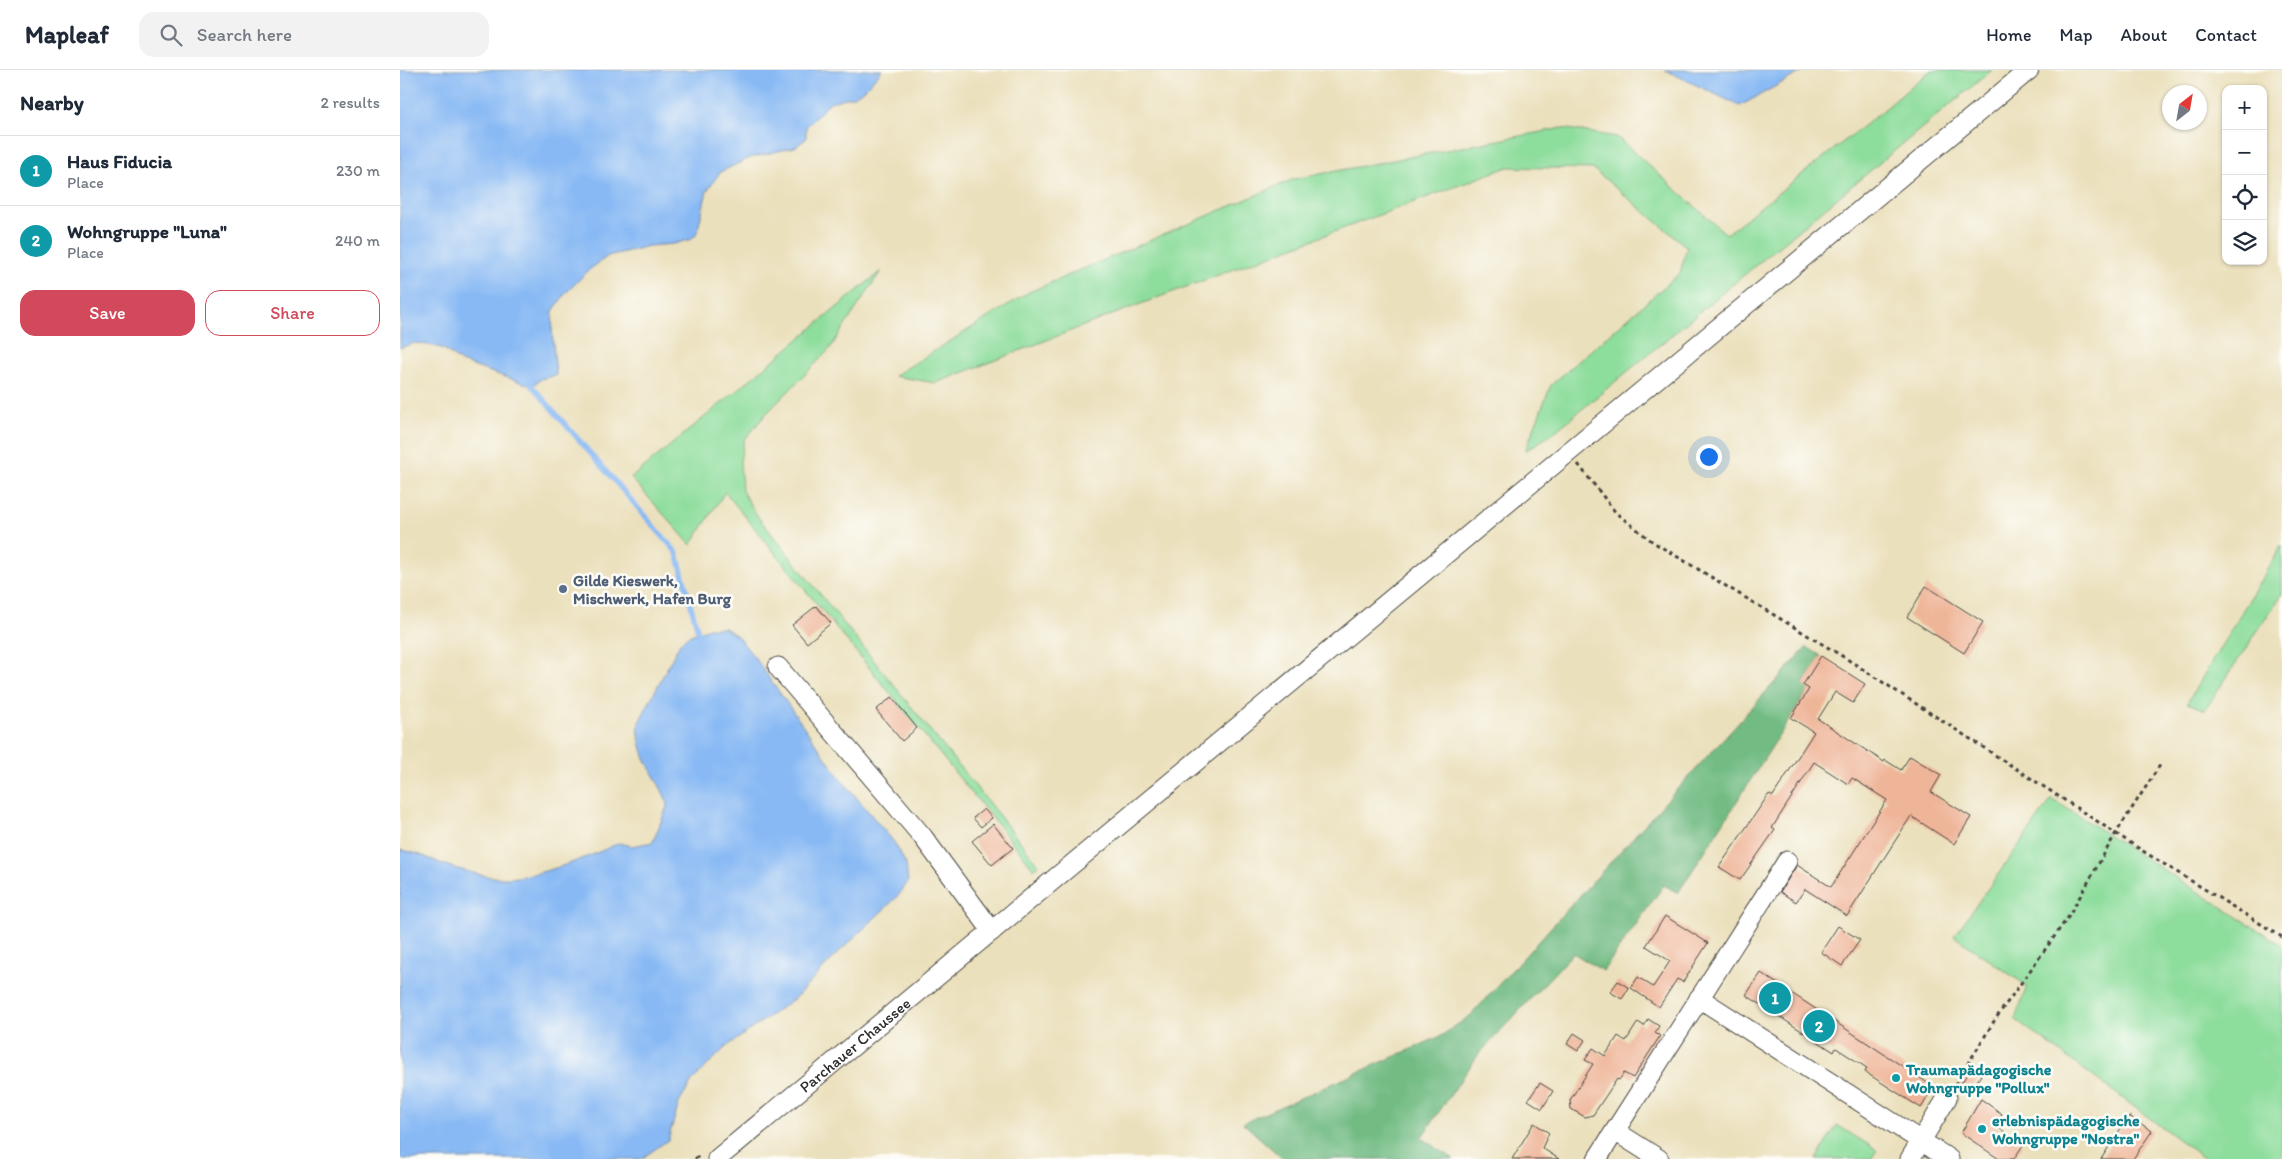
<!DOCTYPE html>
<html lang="en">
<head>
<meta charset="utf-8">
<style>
  :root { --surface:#fff; --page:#f2f2f3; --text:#1f2937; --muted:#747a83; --line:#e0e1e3; --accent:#d1495b }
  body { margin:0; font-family:Itim,sans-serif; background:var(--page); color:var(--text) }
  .controls { position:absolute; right:15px; top:15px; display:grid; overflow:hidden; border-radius:10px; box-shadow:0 1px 4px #0004 }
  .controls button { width:45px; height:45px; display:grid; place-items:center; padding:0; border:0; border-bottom:1px solid var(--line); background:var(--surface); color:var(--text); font:25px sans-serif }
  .compass { position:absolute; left:1762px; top:15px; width:45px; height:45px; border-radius:50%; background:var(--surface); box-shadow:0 1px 4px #0004; rotate:31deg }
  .you { position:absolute; left:1308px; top:386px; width:18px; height:18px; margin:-12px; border:4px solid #fff; border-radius:50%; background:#1a73e8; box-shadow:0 0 0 8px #1a73e833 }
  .badge { display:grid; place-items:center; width:32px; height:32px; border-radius:50%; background:var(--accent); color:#fff; font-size:16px; font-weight:700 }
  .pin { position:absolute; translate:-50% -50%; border:2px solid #fff; box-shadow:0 1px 5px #0006 }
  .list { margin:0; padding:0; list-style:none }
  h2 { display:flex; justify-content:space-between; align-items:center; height:65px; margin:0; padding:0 20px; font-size:21px }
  h2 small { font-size:16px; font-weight:400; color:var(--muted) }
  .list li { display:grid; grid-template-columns:32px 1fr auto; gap:15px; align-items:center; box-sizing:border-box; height:70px; padding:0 20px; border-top:1px solid var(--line) }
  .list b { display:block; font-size:19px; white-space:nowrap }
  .list p { margin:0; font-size:16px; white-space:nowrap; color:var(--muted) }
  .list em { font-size:16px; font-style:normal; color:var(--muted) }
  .actions { display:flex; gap:10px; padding:15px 20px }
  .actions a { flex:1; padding:11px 0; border:1px solid var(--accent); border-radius:15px; text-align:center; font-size:18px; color:var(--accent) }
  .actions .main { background:var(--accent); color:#fff }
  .icon { flex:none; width:28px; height:28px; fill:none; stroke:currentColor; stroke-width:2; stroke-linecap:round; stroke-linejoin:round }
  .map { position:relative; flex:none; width:1882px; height:1089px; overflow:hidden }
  header { display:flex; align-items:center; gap:30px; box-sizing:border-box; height:70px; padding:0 25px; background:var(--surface); border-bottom:1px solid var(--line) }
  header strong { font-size:24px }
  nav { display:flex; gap:28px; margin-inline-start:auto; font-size:18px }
  .search { width:350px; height:45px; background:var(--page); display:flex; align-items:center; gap:12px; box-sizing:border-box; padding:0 18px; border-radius:15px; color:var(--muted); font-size:19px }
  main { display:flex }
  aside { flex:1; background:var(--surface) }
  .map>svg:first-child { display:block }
</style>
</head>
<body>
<header>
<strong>Mapleaf</strong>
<div class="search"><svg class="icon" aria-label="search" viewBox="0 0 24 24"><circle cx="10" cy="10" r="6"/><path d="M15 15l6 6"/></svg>Search here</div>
<nav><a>Home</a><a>Map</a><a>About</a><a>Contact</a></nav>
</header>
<main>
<aside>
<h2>Nearby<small>2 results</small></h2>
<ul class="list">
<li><span class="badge" style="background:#0f9aa8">1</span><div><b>Haus Fiducia</b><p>Place</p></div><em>230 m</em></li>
<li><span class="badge" style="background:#0f9aa8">2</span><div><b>Wohngruppe &quot;Luna&quot;</b><p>Place</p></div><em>240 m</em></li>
</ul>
<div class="actions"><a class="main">Save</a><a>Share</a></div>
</aside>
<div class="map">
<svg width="1882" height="1089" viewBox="0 0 1882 1089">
  <rect width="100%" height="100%" fill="#fdfcf7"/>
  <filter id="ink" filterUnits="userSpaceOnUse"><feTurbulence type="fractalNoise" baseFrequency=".02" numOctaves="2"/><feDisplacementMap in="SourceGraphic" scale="10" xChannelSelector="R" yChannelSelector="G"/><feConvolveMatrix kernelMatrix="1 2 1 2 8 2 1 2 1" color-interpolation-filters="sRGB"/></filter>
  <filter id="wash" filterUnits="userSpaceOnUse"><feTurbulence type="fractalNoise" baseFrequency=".0096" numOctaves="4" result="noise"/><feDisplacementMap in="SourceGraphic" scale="20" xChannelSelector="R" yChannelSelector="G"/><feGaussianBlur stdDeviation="1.12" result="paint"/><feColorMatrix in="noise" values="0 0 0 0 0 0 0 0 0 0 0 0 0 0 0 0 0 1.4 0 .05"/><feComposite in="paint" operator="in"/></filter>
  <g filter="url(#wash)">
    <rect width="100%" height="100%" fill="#ebe0bc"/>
    <path fill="#8ddd9c" stroke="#5c8464" d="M1531 0H1592L1152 364 1125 381 1151 315 1280 203 1287 177 1193 99 1108 97 730 238 536 313 494 306 629 222 894 109 1162 58 1217 67 1326 164 1480 43Z
      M481 201 429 280 365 345 344 370 340 391 342 421 358 447 639 795 634 799 325 422 291 475 231 408Z
      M1882 475V524L1805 640 1787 633Z
      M1652 729 1882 875V1089H1805L1615 949 1627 916 1554 866Z
      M1437 1055 1477 1080 1471 1089H1416Z"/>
    <path fill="#72bc84" stroke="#4e7458" d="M1407 577 1421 586 1403 614 1409 619 1278 823 1264 815 1203 901 1173 883 1078 985 1021 1068 1054 1089H883L843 1053 1041 966 1071 945Z"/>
    <path fill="#88b9f4" stroke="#5a7290" d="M0 0H482L466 18 454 26 430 32 406 57V69L395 77 350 88 320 102 307 121 297 163 292 169 274 174 249 176 208 186 189 200 165 224 153 241 152 260 156 305 141 309 132 316 61 292 44 279 35 276 15 273 0 278Z
      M1265 0H1405L1340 36Z
      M309 558H325L337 566 355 588 441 709 494 772 506 794 508 812 498 826 440 881 395 928 326 977 293 1010 279 1033 268 1070 241 1089H0V780C20 782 38 794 58 799 74 803 93 809 110 808 146 804 187 788 219 773L232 776 253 772 268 734C257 705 236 686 239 652L280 573 288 566Z"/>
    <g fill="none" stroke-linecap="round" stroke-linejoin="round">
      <path stroke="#88b9f4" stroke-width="5" d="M132 316 277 483 298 562"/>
    </g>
    <g id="blocks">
      <path fill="#efb599" d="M1526 516 1583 552 1564 583 1507 547Z
        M416 536 431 553 407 573 392 555Z
        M1421 586 1465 614 1453 633 1435 622 1418 649 1484 692 1485 690 1501 700 1510 686 1541 705 1531 722 1571 747 1554 774 1511 746 1447 846 1405 819 1396 832 1380 822 1397 795 1431 817 1487 730 1452 708 1448 714 1414 692 1372 758 1375 760 1340 810 1319 797 1369 724 1373 726 1414 662 1391 648 1409 619 1403 615Z
        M492 627 517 658 502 671 476 640Z
        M584 739 592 748 581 757 573 748Z
        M593 754 613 778 592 795 572 771Z
        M1265 846 1308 873 1283 912 1277 909 1259 937 1231 918 1238 907 1253 917 1270 891 1246 876Z
        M1438 856 1460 870 1442 896 1421 882Z
        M1361 903 1534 1017 1521 1038 1465 1002 1467 998 1436 978 1434 982 1346 925Z
        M1218 911 1229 918 1222 929 1210 922Z
        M1248 949 1259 956 1255 963 1260 966 1233 1008 1224 1003 1219 1010 1217 1009 1193 1045 1185 1047 1171 1039 1170 1030 1193 994 1185 990 1193 978 1205 986 1218 966 1226 971 1238 952 1244 956Z
        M1174 963 1185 970 1178 981 1167 974Z
        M1571 998 1581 1005 1570 1022 1560 1015Z
        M1140 1013 1153 1021 1142 1039 1128 1030Z
        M1581 1029 1602 1044 1595 1055 1623 1075 1614 1089H1599L1561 1063Z
        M1729 1046 1752 1061 1733 1089H1701Z
        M1134 1053 1149 1063 1142 1078 1159 1089H1112Z"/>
    </g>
  </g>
  <g filter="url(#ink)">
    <use href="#blocks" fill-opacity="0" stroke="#484641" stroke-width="1"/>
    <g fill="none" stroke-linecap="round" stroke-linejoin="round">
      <defs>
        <g id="minor">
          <path d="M378 597 523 767 592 861"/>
          <path d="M1299 928 1549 1089"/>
          <path d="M1215 1061 1259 1089"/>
          <path id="s1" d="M317 1089 1629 0"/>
          <path d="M1197 1089 1387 791"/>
          <path d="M1510 1089 1547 1028"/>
        </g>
      </defs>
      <use href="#minor" stroke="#484641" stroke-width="21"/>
      <path stroke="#484641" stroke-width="3" stroke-dasharray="4 4" stroke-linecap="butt" d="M1178 394 1216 443 1253 472 1447 589 1746 783 1882 867
        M1555 1015 1596 948 1669 846 1716 763 1762 692
        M295 1089 301 1084"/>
      <use href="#minor" stroke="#fff" stroke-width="19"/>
    </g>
  </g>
  <circle fill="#5c6f8a" stroke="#fdfcf7" stroke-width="2" cx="163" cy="519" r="5"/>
  <g fill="#0f9aa8" stroke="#fdfcf7" stroke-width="2">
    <circle cx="1496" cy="1008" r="5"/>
    <circle cx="1582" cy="1059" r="5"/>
  </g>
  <g text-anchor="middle" stroke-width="5" stroke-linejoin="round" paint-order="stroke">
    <g font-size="16" font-weight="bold" fill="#4e5e75" stroke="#fdfcf7" text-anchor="start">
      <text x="173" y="516">Gilde Kieswerk,<tspan x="173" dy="18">Mischwerk, Hafen Burg</tspan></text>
    </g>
    <g font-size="16" fill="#2b2b2b" stroke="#fdfcf7">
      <text dy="6" stroke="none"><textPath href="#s1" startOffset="179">Parchauer Chaussee</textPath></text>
    </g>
    <g font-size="16" font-weight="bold" fill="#0d838f" stroke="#fdfcf7" text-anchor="start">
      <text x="1506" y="1005">Traumapädagogische<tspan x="1506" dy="18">Wohngruppe "Pollux"</tspan></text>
      <text x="1592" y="1056">erlebnispädagogische<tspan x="1592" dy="18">Wohngruppe "Nostra"</tspan></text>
    </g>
  </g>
</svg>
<div class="controls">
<button>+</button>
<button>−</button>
<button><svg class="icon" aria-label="locate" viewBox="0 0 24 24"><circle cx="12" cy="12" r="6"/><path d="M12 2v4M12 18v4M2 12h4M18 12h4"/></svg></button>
<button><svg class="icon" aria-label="layers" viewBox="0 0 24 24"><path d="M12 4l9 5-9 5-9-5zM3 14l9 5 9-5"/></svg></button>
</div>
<svg class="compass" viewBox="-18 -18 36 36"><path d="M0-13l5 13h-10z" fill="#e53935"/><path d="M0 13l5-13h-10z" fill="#747a83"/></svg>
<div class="you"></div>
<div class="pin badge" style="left:1375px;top:928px;background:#0f9aa8">1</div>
<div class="pin badge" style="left:1419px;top:956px;background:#0f9aa8">2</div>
</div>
</main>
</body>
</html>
